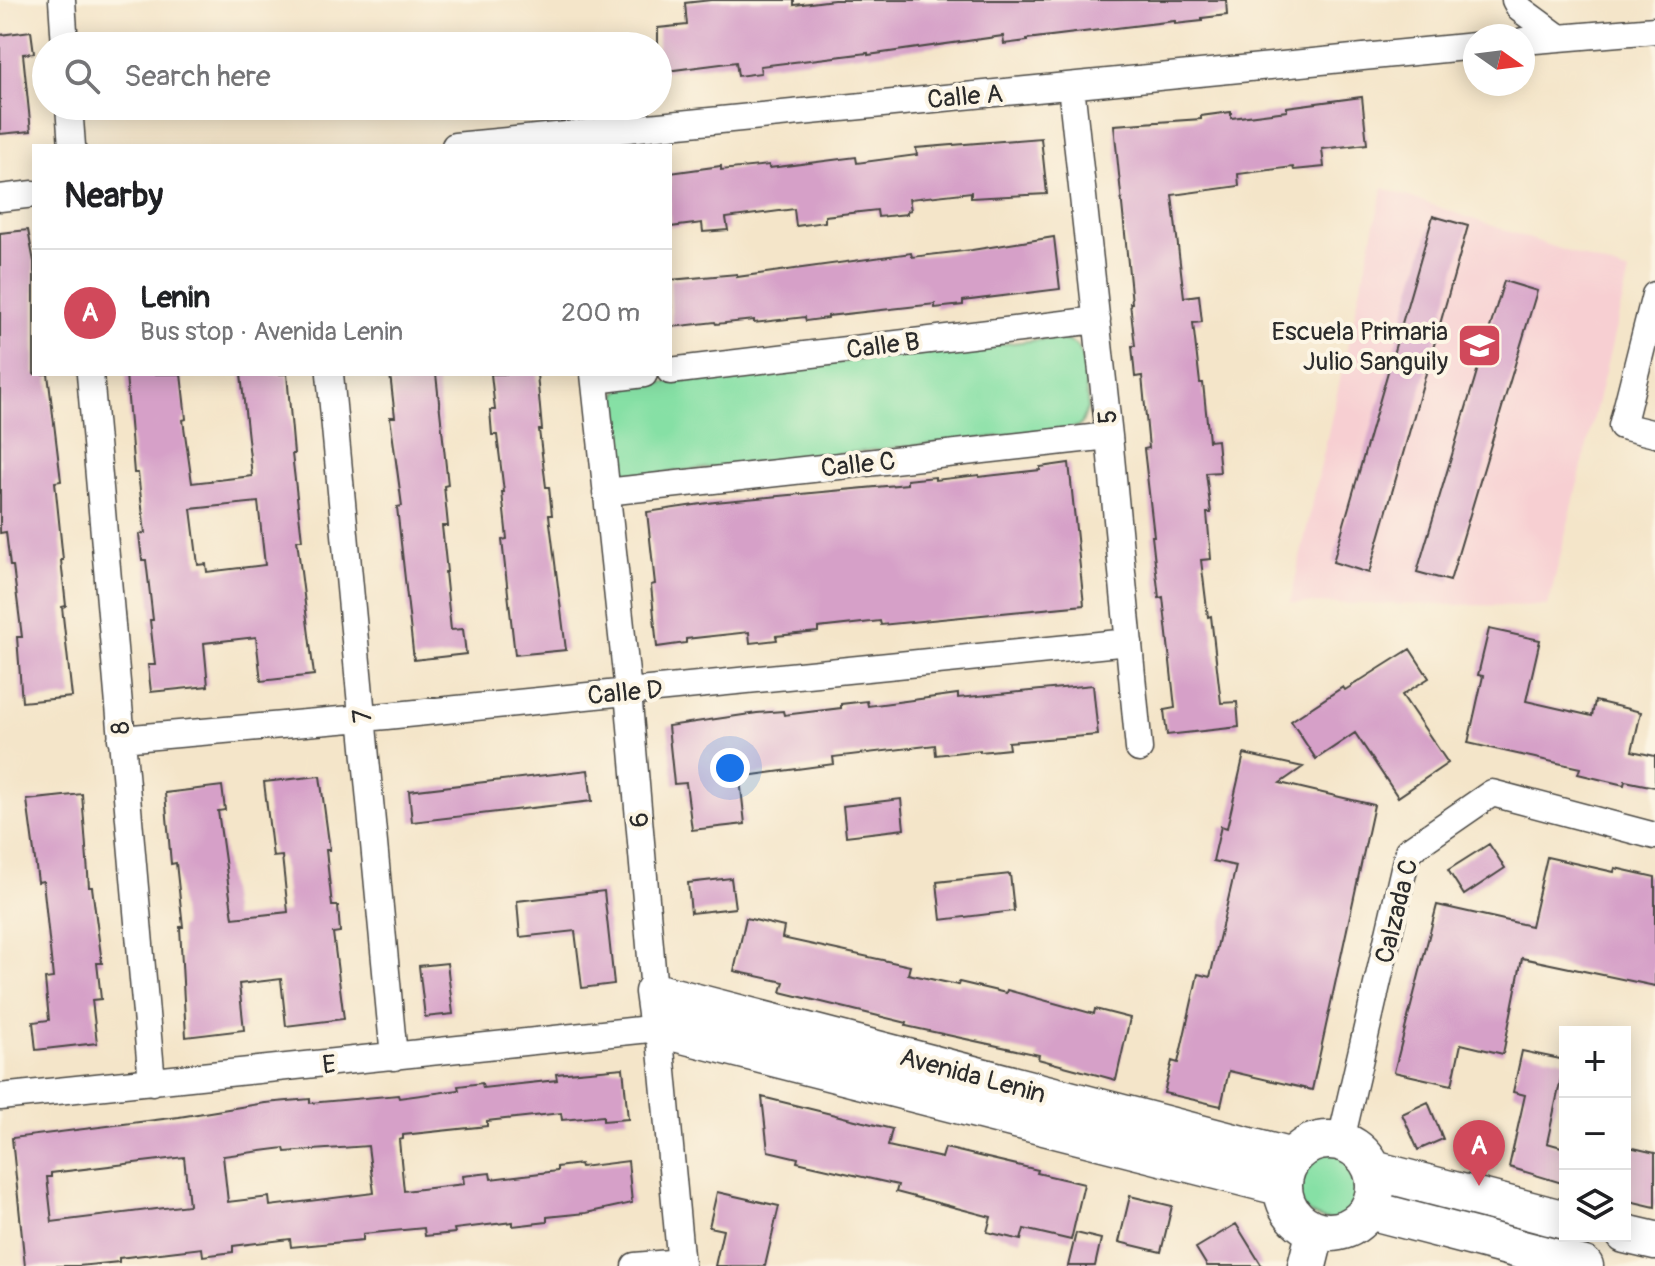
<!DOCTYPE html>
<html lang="en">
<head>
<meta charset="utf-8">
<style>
  :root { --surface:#fff; --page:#f6f6f6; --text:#202124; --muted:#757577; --line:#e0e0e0; --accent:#d1495b }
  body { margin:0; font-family:Pangolin,sans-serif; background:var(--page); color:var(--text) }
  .controls { position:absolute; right:24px; bottom:24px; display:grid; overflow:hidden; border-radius:0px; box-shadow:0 4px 20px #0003 }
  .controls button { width:72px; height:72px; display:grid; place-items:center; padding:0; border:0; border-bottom:2px solid var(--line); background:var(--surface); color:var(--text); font:40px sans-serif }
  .compass { position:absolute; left:1463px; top:24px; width:72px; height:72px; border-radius:50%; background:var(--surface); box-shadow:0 4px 20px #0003; rotate:104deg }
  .you { position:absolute; left:730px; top:768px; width:28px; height:28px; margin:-20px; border:6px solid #fff; border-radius:50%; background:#1a73e8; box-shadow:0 0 0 12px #1a73e833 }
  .badge { display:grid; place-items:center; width:52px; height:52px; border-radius:50%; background:var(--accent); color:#fff; font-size:26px; font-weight:700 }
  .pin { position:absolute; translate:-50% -66px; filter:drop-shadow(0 2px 4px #0008) }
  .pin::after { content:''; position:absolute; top:42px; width:28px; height:24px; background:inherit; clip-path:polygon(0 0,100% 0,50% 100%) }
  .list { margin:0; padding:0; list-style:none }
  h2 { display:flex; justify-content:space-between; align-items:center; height:104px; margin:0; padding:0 32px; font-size:34px }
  h2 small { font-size:26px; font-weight:400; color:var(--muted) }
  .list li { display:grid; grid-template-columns:52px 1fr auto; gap:24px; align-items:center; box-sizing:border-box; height:128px; padding:0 32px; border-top:2px solid var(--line) }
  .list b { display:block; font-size:30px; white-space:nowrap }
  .list p { margin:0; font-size:26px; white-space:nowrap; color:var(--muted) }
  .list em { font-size:26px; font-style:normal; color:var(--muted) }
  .icon { flex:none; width:44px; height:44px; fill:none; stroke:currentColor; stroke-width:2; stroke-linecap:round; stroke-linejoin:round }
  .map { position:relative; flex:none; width:1655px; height:1266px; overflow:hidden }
  .search { position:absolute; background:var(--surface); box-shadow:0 4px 20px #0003; left:32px; top:32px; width:640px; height:88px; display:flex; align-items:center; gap:20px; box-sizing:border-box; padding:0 28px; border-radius:44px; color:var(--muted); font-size:30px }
  .panel { position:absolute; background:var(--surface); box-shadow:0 4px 20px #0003; left:32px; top:144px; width:640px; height:232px; border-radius:0px }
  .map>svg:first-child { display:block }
</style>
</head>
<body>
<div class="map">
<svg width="1655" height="1266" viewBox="0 0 1655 1266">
  <rect width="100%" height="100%" fill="#fcf5e5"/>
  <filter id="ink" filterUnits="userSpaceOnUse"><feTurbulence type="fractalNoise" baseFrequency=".0125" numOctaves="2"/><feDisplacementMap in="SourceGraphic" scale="16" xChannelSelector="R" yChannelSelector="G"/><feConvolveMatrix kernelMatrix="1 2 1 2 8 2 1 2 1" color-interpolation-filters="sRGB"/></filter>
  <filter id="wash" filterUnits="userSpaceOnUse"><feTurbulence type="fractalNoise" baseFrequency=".006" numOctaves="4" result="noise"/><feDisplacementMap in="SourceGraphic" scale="32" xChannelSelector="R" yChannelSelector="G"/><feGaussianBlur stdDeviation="1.8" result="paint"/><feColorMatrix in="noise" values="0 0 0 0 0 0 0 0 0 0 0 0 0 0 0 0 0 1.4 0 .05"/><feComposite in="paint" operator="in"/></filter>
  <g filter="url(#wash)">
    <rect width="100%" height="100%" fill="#f4e5c9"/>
    <path fill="#f7cfd2" d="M1383 188 1629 273 1548 606 1290 603Z"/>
    <path fill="#86e0a5" stroke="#588668" stroke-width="2" d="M1055 338 1070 342 1078 347 1082 355 1088 407 1081 425 1071 429 634 476 623 475 620 470 615 403 617 393 623 387Z
      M1295 1184a36 36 0 1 1 72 0a36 36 0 1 1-72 0Z"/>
    <g id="blocks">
      <path fill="#d6a0c8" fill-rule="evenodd" d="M711 0H794V5L834 0H1226L1227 15 1202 18V21L1175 24V21L1116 28 1027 39V41L1004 44 1003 36 868 55V53L802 61 760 66 761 73 738 76 736 62 658 72V28L687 25 685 3Z
        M31 31 34 53 23 54 31 131 0 134V35Z
        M1362 97 1367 144 1322 149 1324 167 1294 170 1293 167 1238 174 1239 186 1172 195 1184 297 1199 295 1202 322 1193 323 1200 383H1203L1209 441 1217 440 1220 472 1206 473 1211 513H1207L1211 559 1201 560 1208 617 1211 616 1221 703 1237 702 1239 727 1167 735 1164 710 1175 708 1163 597 1159 598 1152 536H1154L1144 449 1149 448 1142 376 1135 377 1132 346H1135L1130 303H1132L1114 125 1201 119V116L1231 112V118L1287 111V107Z
        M1041 138 1047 194 971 198V192L909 199 911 210 907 211V214L878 217 877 210 825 216V222L796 226 794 209 726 218 728 230 703 232 702 223 670 227V173L721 166V170L769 165V168L856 157 857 163 917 155 916 148Z
        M1433 216 1468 226 1369 573 1333 562Z
        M28 230 34 262V374H48L61 481 55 482 63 560H61L66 606 62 607 72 697 22 702 17 637H22L13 566H10L6 532 0 533V233Z
        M1054 237 1060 289 963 301V305L935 308V304L828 316V318L806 321 805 317 754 323V320L716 324 715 322 672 327 670 280 737 274V277L911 253 912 257 972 250Z
        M1504 281 1537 291 1450 581 1417 572Z
        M126 374H181L186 419 183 420 192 483 252 476 241 374H287L294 454H292L302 540H297L314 675 261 681 256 637 204 643 208 686 151 692 148 665H155L150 620H153L146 560H142L139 534 145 533 138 473H134ZM258 502 265 565 207 572 206 564 198 565 191 509Z
        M390 374H436L448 485 444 486 448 526H442L447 572H445L451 630 463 629 466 654 414 660 397 507 402 506 390 417H395Z
        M491 374H537L542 430H539L546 487H549L552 515H549L566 650 515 655 502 540 507 539 502 492H504L497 435H492L490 410H495Z
        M1069 463 1084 605 881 625 880 621 818 628V632L776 636 777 640 750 643 749 632 686 639V643L657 647 651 585 655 584 647 512 715 502 907 484V480L935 477V480L979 475V477L1040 470V467Z
        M1489 629 1540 640 1526 701 1592 716 1595 701 1641 712 1632 751 1655 756V787L1625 781 1624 785 1578 774 1580 768 1468 743 1483 676 1478 675Z
        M1410 649 1429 678 1402 695 1448 763 1398 797 1355 733 1316 759 1291 721 1343 687 1345 690Z
        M1093 685 1098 735 1008 742 1009 749 980 752V750L936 755 935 745 833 757 834 764 746 776 740 779 745 824 692 830 686 783 674 784 668 726 757 713 783 711 784 715 841 708V704L867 701 868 706 958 694V698Z
        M1244 754 1303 767 1280 783 1374 805 1312 1090 1229 1071 1221 1106 1164 1093 1172 1061 1178 1063 1198 974 1210 977 1236 866 1213 861 1221 826 1227 828Z
        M588 770 592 801 412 822 409 791Z
        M320 776 330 850H326L332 906H338L340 932 333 933 344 1019 286 1026 281 979 239 984 244 1030 186 1037 180 927H183L176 863 171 864 165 793 222 786 225 810 218 811 233 918 288 912 282 856 273 857 264 782Z
        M82 794 89 887H92L102 963H97L101 999 92 1000 97 1043 36 1050 33 1022 49 1020 45 979 53 978 43 881 38 882 27 800Z
        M901 799 904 829 846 836 843 806Z
        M1489 844 1505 868 1464 895 1448 870Z
        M1547 857 1614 872 1615 868 1655 877V986L1522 958 1503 1054 1461 1044 1452 1085 1394 1072 1437 905 1531 926Z
        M1010 874 1014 911 941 920 937 882Z
        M731 878 735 908 691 913 688 883Z
        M604 891 614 984 582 988 575 931 520 937 517 901Z
        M746 918 784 927 782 938 910 966 908 974 958 985 959 982 1006 993 1007 990 1094 1014 1095 1009 1130 1018 1116 1080 1038 1059 1039 1055 906 1026 907 1023 781 992 784 982 734 971Z
        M447 963 453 1014 425 1017 419 966Z
        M1522 1051 1565 1060 1547 1143 1565 1148V1184L1509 1167 1525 1095 1513 1092Z
        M623 1068 628 1119 603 1121V1116L562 1120 561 1113 487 1121V1126L403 1135V1139L399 1140 404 1191 464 1184 463 1176 490 1173 491 1179 557 1171V1167L580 1164 581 1167 628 1161 632 1203 586 1213 547 1217V1222L513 1226V1222L454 1229 455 1233 425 1236 424 1228 363 1234V1240L332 1243 291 1247 290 1239 233 1246V1252L203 1256 202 1248 119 1258V1262L78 1266H25L12 1138 179 1117 265 1103 310 1099V1103L398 1095 399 1098 459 1090 458 1086 482 1083 483 1088 557 1080 556 1074ZM368 1146 374 1193 270 1206 269 1197 228 1202 223 1156 284 1148 285 1152ZM184 1157 189 1205 52 1222 47 1177H51V1173Z
        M762 1097 892 1129 888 1146 942 1158 945 1148 1038 1170 1037 1173 1084 1184 1071 1240 1024 1229 1021 1240 987 1232 991 1217 896 1192 898 1185 797 1162 798 1158 768 1151Z
        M1428 1102 1443 1139 1418 1150 1402 1114Z
        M1625 1146 1655 1153V1207L1625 1200Z
        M717 1192 779 1206 765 1266H715L723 1230 709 1227Z
        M1130 1196 1172 1206 1161 1252 1119 1242Z
        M1236 1224 1262 1266H1207L1196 1248Z
        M1076 1233 1101 1239 1095 1266H1068Z"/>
    </g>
  </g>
  <g filter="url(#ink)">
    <use href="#blocks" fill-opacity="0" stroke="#494743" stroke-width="2"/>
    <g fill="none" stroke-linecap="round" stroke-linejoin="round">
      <defs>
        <path id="street" d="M62 0 65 46
          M1515 0 1520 9 1558 37
          M1523 41 1655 30
          M1071 86 1109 436 1139 749
          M69 106 72 146
          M455 146 1475 46
          M0 198 34 194
          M1655 295 1622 426 1655 434
          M670 371 1097 320
          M90 374 152 1082
          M330 374 394 1057
          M594 374 628 692 654 992
          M595 380 644 374
          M606 492 1109 436
          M121 739 386 716 1129 642
          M0 1097 659 1028 681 1266
          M1341 1140 1408 851 1492 793 1655 836
          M635 1266 681 1262"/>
        <path id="secondary" d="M1283 1186a46 46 0 1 1 92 0a46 46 0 1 1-92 0Z
          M1373 1170 1565 1220
          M1283 1187 659 1028 654 992 1292 1158
          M1369 1210 1584 1266
          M1625 1234 1655 1241
          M1307 1266 1316 1230"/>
      </defs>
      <use href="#street" stroke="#494743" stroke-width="29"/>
      <use href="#secondary" stroke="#494743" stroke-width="41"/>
      <use href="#street" stroke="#fff" stroke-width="26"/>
      <use href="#secondary" stroke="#fff" stroke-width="38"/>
    </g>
  </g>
  <defs>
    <symbol id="school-square" viewBox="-11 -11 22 22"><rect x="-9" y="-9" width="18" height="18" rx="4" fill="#d1495b" stroke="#fcf5e5"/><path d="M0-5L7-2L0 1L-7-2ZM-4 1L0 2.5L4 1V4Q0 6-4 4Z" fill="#fff"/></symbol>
  </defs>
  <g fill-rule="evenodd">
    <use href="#school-square" x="1454" y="320" width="51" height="51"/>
  </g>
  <g text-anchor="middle" stroke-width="8" stroke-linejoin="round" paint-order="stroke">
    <g font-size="26" fill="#2b2b2b" stroke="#fcf5e5">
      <text transform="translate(965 96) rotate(-5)" y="9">Calle A</text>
      <text transform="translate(883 345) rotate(-7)" y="9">Calle B</text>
      <text transform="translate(1107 417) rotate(-96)" y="9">5</text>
      <text transform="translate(858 464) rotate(-6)" y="9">Calle C</text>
      <text transform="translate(625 692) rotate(-5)" y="9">Calle D</text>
      <text transform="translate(362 716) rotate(-95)" y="9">7</text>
      <text transform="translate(120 728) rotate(-95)" y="9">8</text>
      <text transform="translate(639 820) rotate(-95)" y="9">6</text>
      <text transform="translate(1396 911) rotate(-76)" y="9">Calzada C</text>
      <text transform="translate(329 1064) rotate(-6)" y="9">E</text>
      <text transform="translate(973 1075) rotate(15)" y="9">Avenida Lenin</text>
    </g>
    <g font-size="26" fill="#2b2b2b" stroke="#fcf5e5" text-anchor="end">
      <text x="1448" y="340">Escuela Primaria<tspan x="1448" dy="30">Julio Sanguily</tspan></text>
    </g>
  </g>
</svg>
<div class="controls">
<button>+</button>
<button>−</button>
<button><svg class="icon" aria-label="layers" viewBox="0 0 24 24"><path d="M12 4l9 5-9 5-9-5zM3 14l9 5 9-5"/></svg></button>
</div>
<svg class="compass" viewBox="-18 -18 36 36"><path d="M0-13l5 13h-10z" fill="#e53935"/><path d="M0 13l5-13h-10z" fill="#757577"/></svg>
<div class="you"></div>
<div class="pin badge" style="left:1479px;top:1186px">A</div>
<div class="search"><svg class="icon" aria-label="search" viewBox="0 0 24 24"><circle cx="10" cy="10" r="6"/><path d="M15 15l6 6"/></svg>Search here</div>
<section class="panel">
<h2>Nearby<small></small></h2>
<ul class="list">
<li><span class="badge">A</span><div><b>Lenin</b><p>Bus stop · Avenida Lenin</p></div><em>200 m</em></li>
</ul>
</section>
</div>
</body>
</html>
